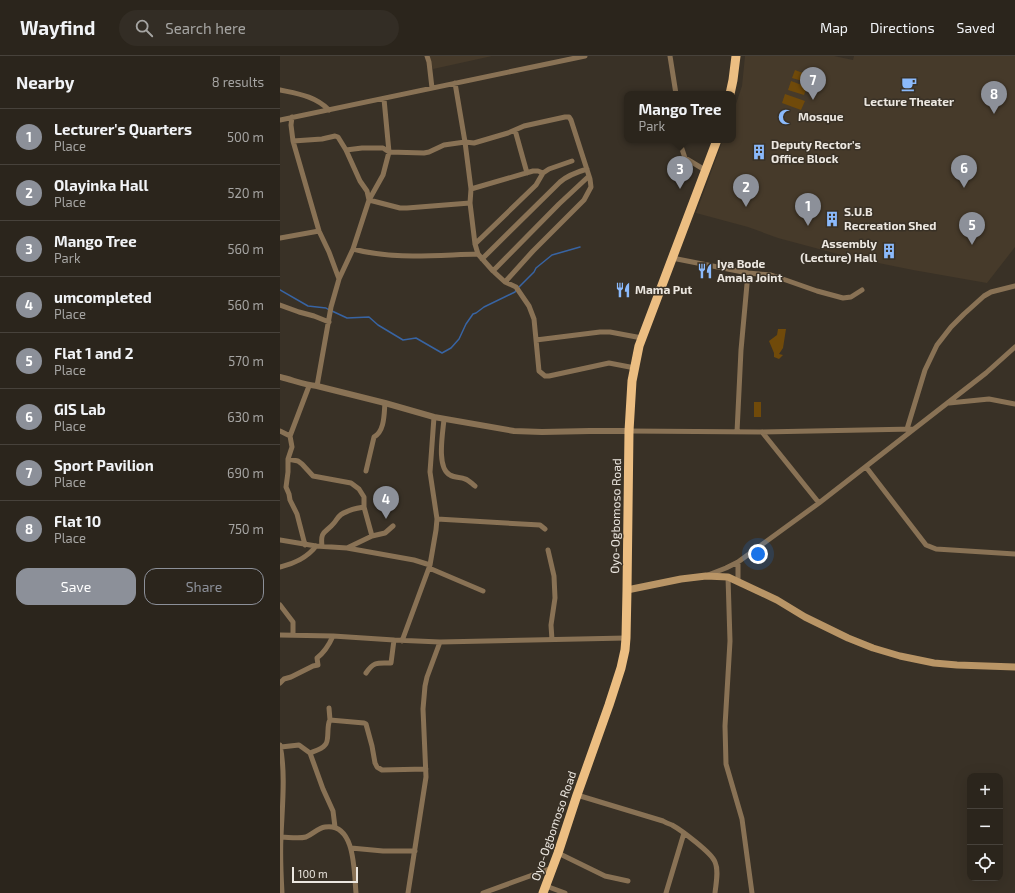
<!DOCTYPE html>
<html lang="en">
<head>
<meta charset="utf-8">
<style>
  :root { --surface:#2b251c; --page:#332d25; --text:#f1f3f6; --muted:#a6a5a3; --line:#47423b; --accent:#8c9099 }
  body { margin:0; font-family:"Exo 2",sans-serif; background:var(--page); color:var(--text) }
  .controls { position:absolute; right:12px; bottom:12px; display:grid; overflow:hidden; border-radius:8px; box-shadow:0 4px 16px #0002 }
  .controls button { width:36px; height:36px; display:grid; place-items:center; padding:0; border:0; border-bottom:1px solid var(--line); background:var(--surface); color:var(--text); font:20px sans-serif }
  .scale { position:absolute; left:12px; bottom:10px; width:66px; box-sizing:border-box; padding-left:4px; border:2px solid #ece7e0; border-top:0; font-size:11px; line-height:14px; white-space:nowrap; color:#ece7e0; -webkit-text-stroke:3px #393126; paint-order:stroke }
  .you { position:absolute; left:478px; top:498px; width:14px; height:14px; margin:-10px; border:3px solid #fff; border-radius:50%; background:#1a73e8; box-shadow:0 0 0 6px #1a73e833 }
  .badge { display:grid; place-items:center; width:26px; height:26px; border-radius:50%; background:var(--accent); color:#fff; font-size:13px; font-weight:700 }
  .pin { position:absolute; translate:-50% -33px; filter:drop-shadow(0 1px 2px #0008) }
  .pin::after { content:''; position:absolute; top:21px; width:14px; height:12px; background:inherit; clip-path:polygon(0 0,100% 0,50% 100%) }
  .popup { position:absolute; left:344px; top:35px; width:112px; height:52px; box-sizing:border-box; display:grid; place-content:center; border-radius:8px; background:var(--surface); filter:drop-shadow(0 1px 3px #0005); font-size:13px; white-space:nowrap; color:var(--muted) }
  .popup b { font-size:15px; color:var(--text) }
  .popup::after { content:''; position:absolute; left:50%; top:100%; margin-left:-8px; border:8px solid transparent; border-top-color:var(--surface) }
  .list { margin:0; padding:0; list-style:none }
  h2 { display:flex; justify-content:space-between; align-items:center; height:52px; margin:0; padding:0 16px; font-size:17px }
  h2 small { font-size:13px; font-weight:400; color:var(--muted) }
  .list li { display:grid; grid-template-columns:26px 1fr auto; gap:12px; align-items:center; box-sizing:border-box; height:56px; padding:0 16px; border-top:1px solid var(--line) }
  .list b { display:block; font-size:15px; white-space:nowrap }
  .list p { margin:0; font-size:13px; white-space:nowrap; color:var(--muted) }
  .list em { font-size:13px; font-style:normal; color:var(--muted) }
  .actions { display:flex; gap:8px; padding:12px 16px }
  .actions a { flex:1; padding:9px 0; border:1px solid var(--accent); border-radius:12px; text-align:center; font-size:14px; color:var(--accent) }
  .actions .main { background:var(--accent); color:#fff }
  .icon { flex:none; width:22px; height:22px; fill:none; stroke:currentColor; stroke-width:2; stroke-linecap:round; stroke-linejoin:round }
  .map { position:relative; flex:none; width:735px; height:837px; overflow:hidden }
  header { display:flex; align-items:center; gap:24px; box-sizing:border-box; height:56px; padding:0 20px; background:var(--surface); border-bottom:1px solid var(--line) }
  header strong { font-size:19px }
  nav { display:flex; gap:22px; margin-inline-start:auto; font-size:14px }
  .search { width:280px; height:36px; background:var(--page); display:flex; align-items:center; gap:10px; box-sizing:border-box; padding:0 14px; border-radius:22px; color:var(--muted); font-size:15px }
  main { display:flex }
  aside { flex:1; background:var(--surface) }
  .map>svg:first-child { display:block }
</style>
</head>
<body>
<header>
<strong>Wayfind</strong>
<div class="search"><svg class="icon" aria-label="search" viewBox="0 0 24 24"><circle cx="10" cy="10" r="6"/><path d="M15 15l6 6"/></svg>Search here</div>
<nav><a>Map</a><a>Directions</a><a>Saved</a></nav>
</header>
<main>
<aside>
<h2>Nearby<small>8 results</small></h2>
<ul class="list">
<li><span class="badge">1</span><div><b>Lecturer's Quarters</b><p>Place</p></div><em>500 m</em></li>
<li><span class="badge">2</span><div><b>Olayinka Hall</b><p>Place</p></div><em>520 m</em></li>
<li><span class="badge">3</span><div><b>Mango Tree</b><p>Park</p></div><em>560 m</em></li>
<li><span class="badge">4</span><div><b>umcompleted</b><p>Place</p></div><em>560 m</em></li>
<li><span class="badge">5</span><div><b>Flat 1 and 2</b><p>Place</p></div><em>570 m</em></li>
<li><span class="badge">6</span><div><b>GIS Lab</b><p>Place</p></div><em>630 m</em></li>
<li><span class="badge">7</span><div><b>Sport Pavilion</b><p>Place</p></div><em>690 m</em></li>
<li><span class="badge">8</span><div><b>Flat 10</b><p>Place</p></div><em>750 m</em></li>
</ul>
<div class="actions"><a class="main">Save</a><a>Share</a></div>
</aside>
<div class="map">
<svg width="735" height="837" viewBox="0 0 735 837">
  <rect width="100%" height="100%" fill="#393126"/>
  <path fill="#463a2a" d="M148 0H212L153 13Z
    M465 0H554L573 4 574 0H735V191L707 227 633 214 569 201 498 182 468 171 416 157 443 84H453V57L462 30Z"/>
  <path fill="#704a0a" d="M515 14 528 19 526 26 512 22Z
    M511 25 527 31 524 39 508 34Z
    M505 38 525 45 521 54 502 47Z
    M498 273H506L503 292 499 298 503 299 499 303 494 301V297L489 285 497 279Z
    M474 346H481V361H474Z"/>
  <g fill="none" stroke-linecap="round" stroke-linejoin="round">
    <path stroke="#3864a3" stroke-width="1.5" d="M239 231 254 216 256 212 272 199 300 191
      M0 234 28 250 46 252 49 254
      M52 255 67 262 89 261 98 269 123 284 136 282 162 297 171 292 179 283 186 268 193 258 196 257 204 251 235 236 236 234"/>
    <path stroke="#897255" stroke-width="5" d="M147 0 149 6 152 32
      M390 0 396 38
      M175 27 185 86 191 133 190 147 195 188 198 198 213 215 225 226 236 231 249 250 254 263 259 315 265 320H269L329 307 355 312
      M0 34C19 38 35 40 49 54
      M12 61 11 69 13 85 39 175 49 196 59 223
      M0 64 305 0
      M235 74 247 117
      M399 84 405 102 425 114
      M13 85 42 83 55 80 58 81 66 94 80 125 87 135 89 144 120 152H127L190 147
      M66 94 82 92H103L109 96 144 97 149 96 164 89 185 86 194 87 228 77 244 70 285 61H289L291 64 310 123 311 131 304 144 253 195 225 226
      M191 133 253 115H258L263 117
      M0 182 39 175
      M195 188 256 129 263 117 269 113 292 105
      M73 193C113 204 156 199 198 198
      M392 202 468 217 491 219 500 222 537 235 563 242 571 241 582 234
      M202 203 280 126C288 119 297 116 307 113
      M213 215 279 148 309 120
      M0 249 19 256 34 260 49 266
      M256 284 320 276H330L362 282
      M37 330 51 251 59 223 73 193 89 144 103 119 109 96 104 43
      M669 347 709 343 735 348
      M164 363C163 376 156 412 170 419 175 422 181 421 185 423 189 424 192 428 195 430
      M627 373 645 314 657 289 671 271 684 258 704 240 711 236 735 230
      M0 375 10 380
      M349 375 482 376 634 373
      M457 376 461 294 468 217
      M482 376 539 447
      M8 403 18 405 22 408 33 420 71 427 79 433 84 441V451L92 480
      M586 411 646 489 656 493 735 498
      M86 415 94 381C105 375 104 357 105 347
      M157 463 260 469 265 473
      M0 484 36 490 67 492 134 504 150 509
      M25 489 17 458 10 444 9 438 6 431 8 416V403L12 391 10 380 29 330
      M42 490C40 474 46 477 54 467 58 462 59 458 66 456 71 453 78 452 84 451
      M67 492 92 480 105 477 113 470
      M268 494 274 520 275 542 271 569 272 584
      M0 511C13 508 28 501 36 490
      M149 512 203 535
      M428 519 446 512 458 506 539 447 634 373 706 317 735 291
      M448 521 450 585 445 670 446 708 462 763 472 837
      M458 525V506
      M0 549 13 566V579
      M0 579 53 580 114 584 160 586 346 582
      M122 585 150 509 156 474 157 463 150 416 154 361
      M86 617C94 605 98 607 111 607L114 584
      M0 627 4 623 11 621 33 610 38 609 37 602C45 596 49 589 53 580
      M50 664 84 667 86 668 92 690 95 707 97 711 102 714 146 713
      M0 689C6 718 2 752 1 781 0 800 1 819 2 837
      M1 691 19 689 30 697 43 733 53 755 55 771
      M30 697C35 695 42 693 45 689 50 685 46 670 50 664L49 652
      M297 739 383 765C386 767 389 768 392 769 401 774 432 797 435 806 439 815 436 827 435 837
      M1 781C8 781 18 783 26 781 33 778 38 772 45 771 76 766 74 818 76 837
      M71 792 103 795H135
      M278 797 325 820 348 825
      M266 830 285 837
      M128 837 146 721 143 653 145 630 147 621 160 586
      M203 837 272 812
      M386 837 404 777"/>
    <path stroke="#897255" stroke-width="6" d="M0 321C13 324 24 329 37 330L105 347 154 361 234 375 262 376 310 375H349"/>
    <path stroke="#b99566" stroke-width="7" d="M347 534 401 523 426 520 448 521 497 544 525 561 568 582 593 592 620 600 654 607 677 609 735 611"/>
    <path stroke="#ecbe82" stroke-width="9" d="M450 38 453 24 456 0
      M263 837 278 797 297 739 329 649 341 612 345 594 346 582 347 534 349 375 352 325 359 290 437 84"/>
  </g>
  <defs>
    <symbol id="cafe-bare" viewBox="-9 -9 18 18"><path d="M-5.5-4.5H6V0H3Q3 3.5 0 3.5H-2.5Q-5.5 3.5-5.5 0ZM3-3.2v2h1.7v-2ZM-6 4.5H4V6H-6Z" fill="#8bbafc" stroke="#393126" stroke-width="2.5" paint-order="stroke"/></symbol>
    <symbol id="mosque-bare" viewBox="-9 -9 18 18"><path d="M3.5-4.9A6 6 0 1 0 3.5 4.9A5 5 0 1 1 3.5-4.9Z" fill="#8bbafc" stroke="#393126" stroke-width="2.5" paint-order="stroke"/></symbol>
    <symbol id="building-bare" viewBox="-9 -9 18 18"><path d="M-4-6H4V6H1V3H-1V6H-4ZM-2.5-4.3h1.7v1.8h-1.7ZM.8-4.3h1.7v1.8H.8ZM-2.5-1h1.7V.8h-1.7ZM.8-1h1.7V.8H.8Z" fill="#8bbafc" stroke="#393126" stroke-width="2.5" paint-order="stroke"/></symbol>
    <symbol id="restaurant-bare" viewBox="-9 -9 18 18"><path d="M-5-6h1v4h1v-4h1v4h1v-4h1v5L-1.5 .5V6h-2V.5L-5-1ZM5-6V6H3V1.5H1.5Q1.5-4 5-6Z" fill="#8bbafc" stroke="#393126" stroke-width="2.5" paint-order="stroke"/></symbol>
  </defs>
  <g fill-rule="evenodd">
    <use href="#cafe-bare" x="618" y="17" width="22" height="22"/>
    <use href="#mosque-bare" x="495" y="50" width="22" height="22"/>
    <use href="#building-bare" x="468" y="85" width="22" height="22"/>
    <use href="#building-bare" x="541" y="152" width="22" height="22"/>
    <use href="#building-bare" x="598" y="184" width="22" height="22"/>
    <use href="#restaurant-bare" x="414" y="204" width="22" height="22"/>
    <use href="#restaurant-bare" x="332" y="223" width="22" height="22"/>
  </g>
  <g text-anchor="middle" stroke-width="3" stroke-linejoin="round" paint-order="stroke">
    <g font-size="12" font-weight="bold" fill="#ece7e0" stroke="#393126" text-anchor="start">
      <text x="629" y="50" text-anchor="middle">Lecture Theater</text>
      <text x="518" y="65">Mosque</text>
      <text x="491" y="93">Deputy Rector's<tspan x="491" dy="14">Office Block</tspan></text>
      <text x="564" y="160">S.U.B<tspan x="564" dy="14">Recreation Shed</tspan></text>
      <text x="597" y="192" text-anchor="end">Assembly<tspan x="597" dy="14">(Lecture) Hall</tspan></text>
      <text x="437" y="212">Iya Bode<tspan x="437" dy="14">Amala Joint</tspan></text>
      <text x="355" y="238">Mama Put</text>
    </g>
    <g font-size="12" fill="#ece7e0" stroke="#393126">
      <text transform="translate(336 460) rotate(-89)" y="4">Oyo-Ogbomoso Road</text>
      <text transform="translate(274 770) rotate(-71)" y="4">Oyo-Ogbomoso Road</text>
    </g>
  </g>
</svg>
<div class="controls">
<button>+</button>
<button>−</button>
<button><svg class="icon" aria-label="locate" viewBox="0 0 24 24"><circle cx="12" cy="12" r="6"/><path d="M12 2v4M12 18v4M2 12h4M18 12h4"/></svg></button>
</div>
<div class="scale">100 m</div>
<div class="you"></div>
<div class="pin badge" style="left:528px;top:170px">1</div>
<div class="pin badge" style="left:466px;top:151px">2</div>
<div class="pin badge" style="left:400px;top:133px">3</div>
<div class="popup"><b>Mango Tree</b>Park</div>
<div class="pin badge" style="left:106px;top:463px">4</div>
<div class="pin badge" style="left:692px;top:189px">5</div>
<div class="pin badge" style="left:684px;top:132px">6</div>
<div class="pin badge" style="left:533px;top:44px">7</div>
<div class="pin badge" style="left:714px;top:58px">8</div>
</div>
</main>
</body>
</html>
